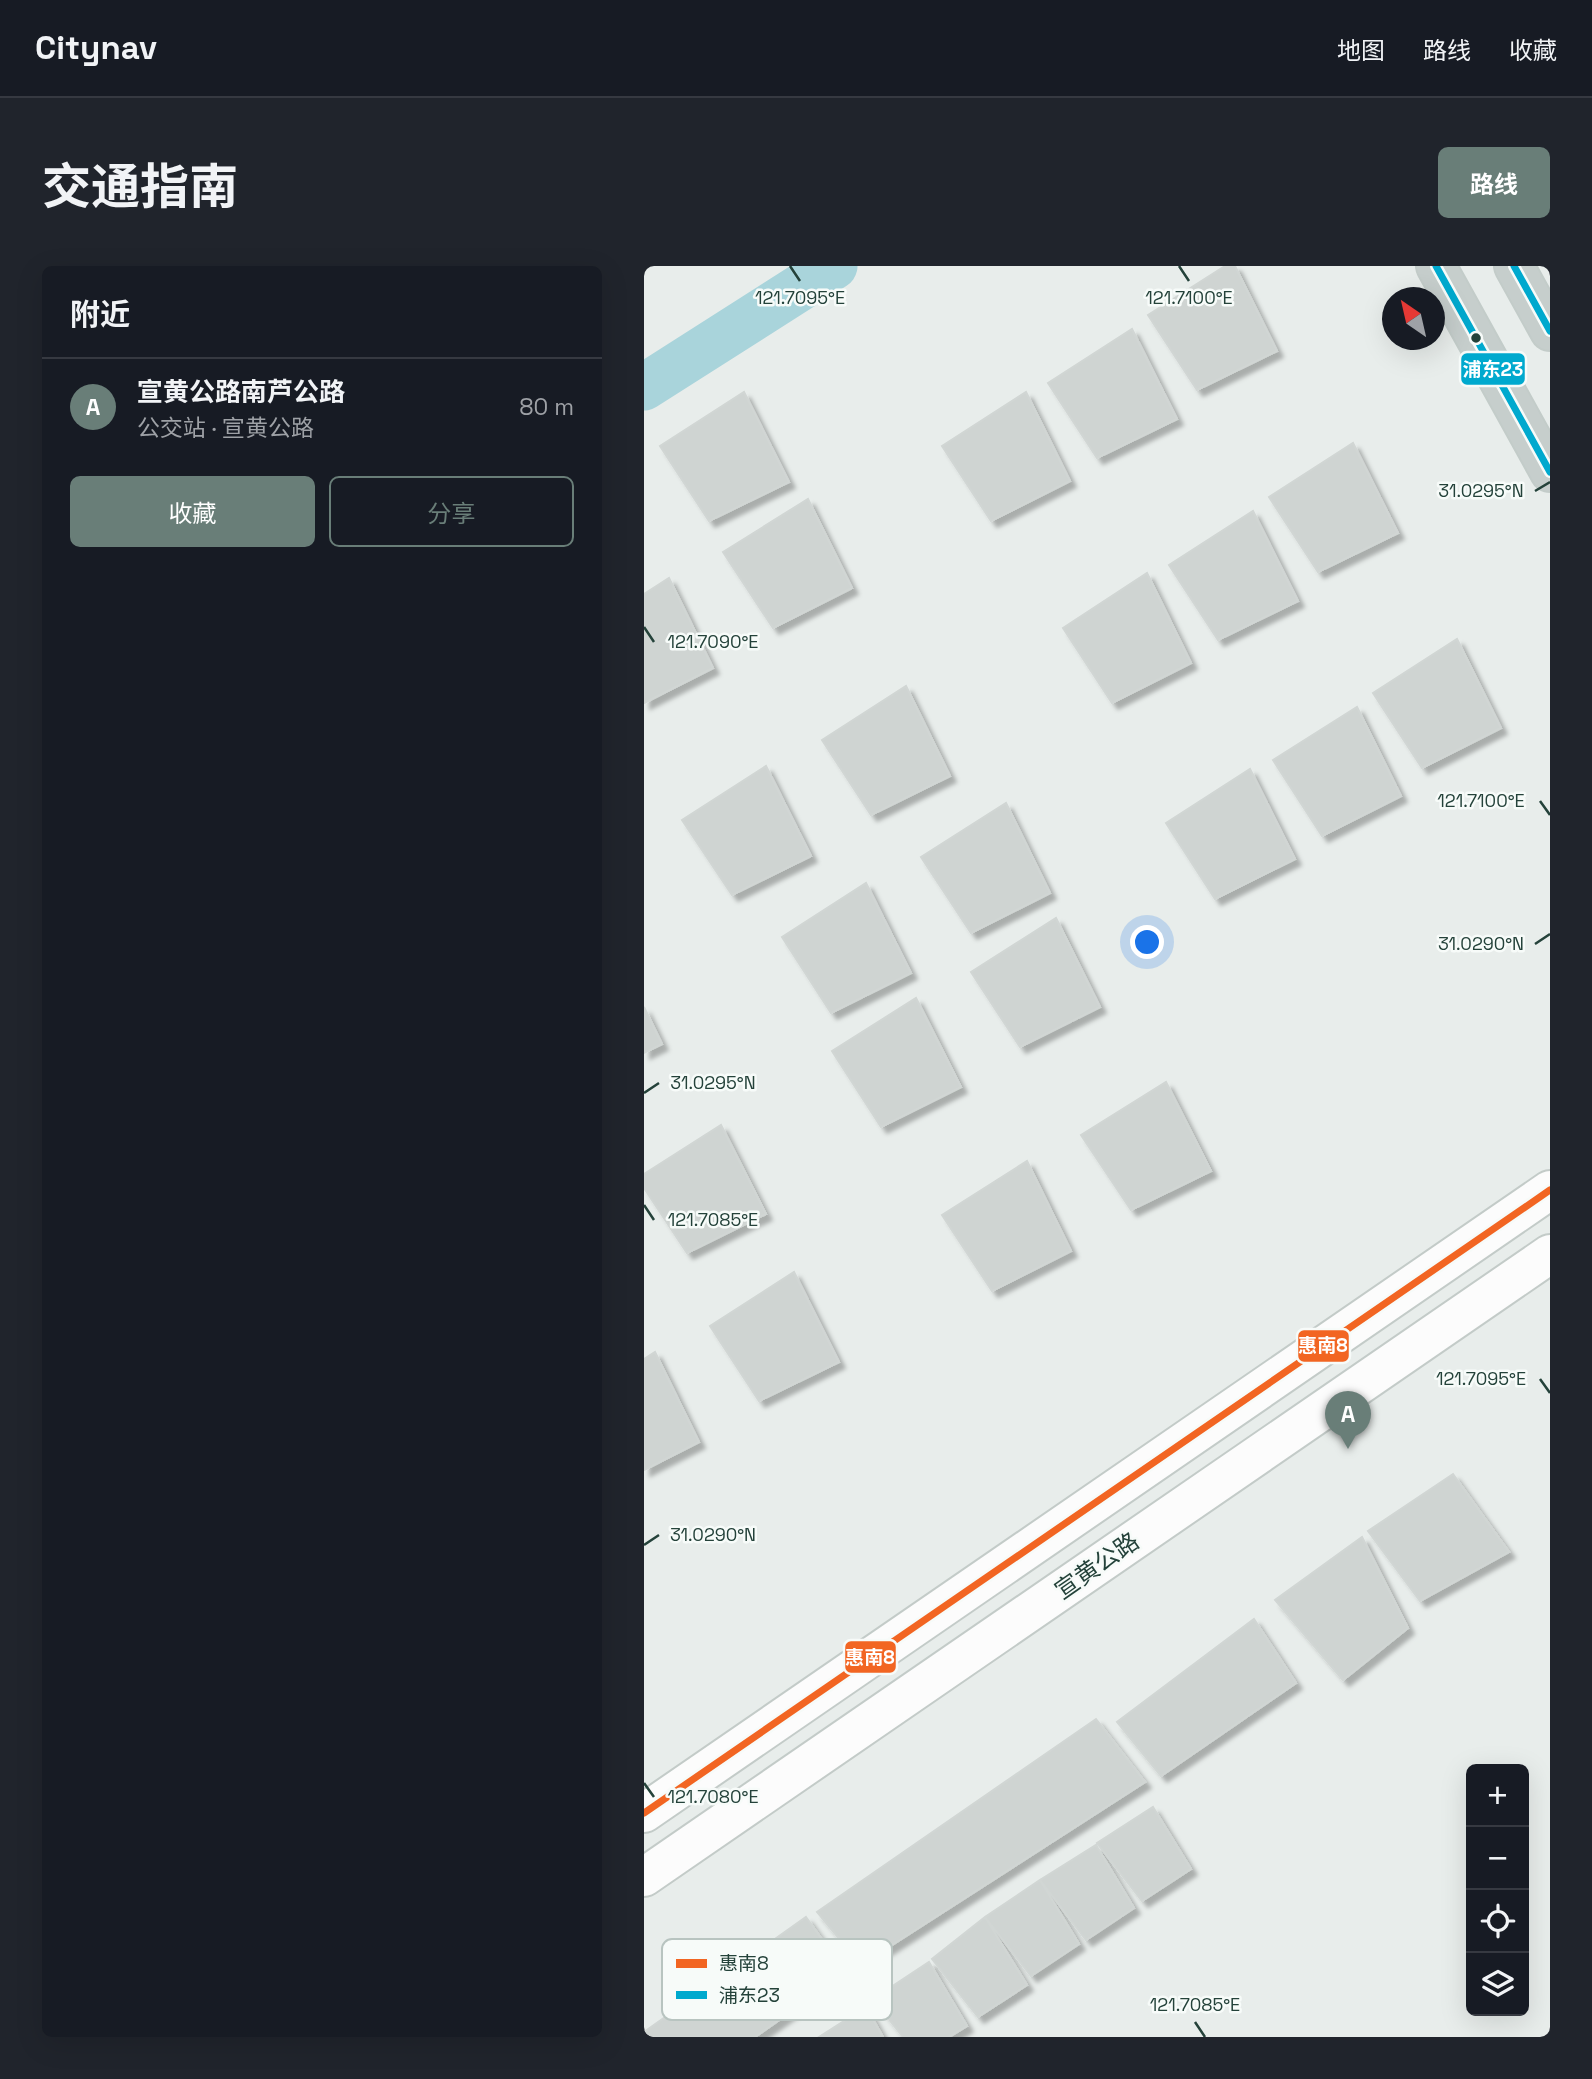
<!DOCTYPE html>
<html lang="zh">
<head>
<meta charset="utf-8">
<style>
  :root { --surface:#171b24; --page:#20242c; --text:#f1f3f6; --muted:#9ea1a6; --line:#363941; --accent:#697e78 }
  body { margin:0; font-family:"Space Grotesk","Noto Sans SC",sans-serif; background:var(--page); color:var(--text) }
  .controls { position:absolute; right:21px; bottom:21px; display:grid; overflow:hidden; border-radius:10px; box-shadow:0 7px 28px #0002 }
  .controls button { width:63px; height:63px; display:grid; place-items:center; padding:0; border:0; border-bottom:2px solid var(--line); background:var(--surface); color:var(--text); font:35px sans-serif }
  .compass { position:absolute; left:738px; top:21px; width:63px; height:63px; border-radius:50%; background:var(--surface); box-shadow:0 7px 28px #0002; rotate:326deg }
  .you { position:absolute; left:504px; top:677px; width:24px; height:24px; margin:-18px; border:5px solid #fff; border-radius:50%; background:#1a73e8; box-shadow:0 0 0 10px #1a73e833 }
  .badge { display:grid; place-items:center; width:46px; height:46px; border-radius:50%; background:var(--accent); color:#fff; font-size:23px; font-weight:700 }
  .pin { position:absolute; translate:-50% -58px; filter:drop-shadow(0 2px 4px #0008) }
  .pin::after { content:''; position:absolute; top:37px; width:24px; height:21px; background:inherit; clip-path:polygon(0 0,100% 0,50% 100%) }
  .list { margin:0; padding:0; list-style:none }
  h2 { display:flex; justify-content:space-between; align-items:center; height:91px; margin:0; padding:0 28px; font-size:30px }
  h2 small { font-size:23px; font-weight:400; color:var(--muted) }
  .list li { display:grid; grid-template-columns:46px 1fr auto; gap:21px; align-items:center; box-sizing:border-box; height:98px; padding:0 28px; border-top:2px solid var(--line) }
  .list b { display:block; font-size:26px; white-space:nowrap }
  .list p { margin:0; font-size:23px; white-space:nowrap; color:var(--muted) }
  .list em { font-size:23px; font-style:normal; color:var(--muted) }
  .actions { display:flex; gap:14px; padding:21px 28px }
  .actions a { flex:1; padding:16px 0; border:2px solid var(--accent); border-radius:10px; text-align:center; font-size:24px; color:var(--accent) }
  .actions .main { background:var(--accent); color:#fff }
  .icon { flex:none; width:38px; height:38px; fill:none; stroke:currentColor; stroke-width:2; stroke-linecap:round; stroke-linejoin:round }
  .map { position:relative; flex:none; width:906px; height:1771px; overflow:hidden; border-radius:10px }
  header { display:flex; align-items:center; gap:42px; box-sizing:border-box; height:98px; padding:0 35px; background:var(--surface); border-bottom:2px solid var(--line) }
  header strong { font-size:33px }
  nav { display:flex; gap:38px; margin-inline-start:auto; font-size:24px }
  .intro { display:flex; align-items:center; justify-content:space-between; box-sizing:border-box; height:168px; padding:0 42px }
  h1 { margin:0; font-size:49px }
  .button { padding:18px 32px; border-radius:10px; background:var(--accent); color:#fff; font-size:24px; font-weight:700 }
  main { display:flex; gap:42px; padding:0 42px }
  aside { flex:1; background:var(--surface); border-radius:10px; box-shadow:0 7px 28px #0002 }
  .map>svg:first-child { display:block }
</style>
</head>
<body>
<header>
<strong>Citynav</strong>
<nav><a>地图</a><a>路线</a><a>收藏</a></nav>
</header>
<div class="intro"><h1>交通指南</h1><a class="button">路线</a></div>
<main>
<aside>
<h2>附近<small></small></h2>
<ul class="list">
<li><span class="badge">A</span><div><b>宣黄公路南芦公路</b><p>公交站 · 宣黄公路</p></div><em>80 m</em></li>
</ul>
<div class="actions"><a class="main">收藏</a><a>分享</a></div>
</aside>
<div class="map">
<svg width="906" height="1771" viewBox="0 0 906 1771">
  <defs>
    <filter id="shadow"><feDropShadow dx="6" dy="6" stdDeviation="2" flood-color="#0004"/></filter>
  </defs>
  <rect width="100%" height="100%" fill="#e8edeb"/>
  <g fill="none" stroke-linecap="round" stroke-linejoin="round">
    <path stroke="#a9d4db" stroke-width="47" d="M0 121 190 0"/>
  </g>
  <path fill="#cfd4d2" stroke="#d1d6d4" stroke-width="2" filter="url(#shadow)" d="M581 0H591L633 85 553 124 504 49Z
    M488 63 533 153 453 192 404 117Z
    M100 126 145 216 65 255 16 180Z
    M382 126 426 215 347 255 298 180Z
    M709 177 754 267 674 306 625 231Z
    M164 233 208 322 129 362 79 286Z
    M609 245 654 335 574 374 525 299Z
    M503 307 547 397 468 437 419 362Z
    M25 312 69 402 0 437V328Z
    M813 373 857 462 778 502 729 427Z
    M262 420 306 510 227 549 178 474Z
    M713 441 757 530 678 570 629 494Z
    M122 500 167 590 88 629 38 554Z
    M606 503 651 593 571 633 522 557Z
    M362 537 406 627 327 667 277 591Z
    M222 617 267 707 187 747 138 671Z
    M412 652 456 741 376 781 327 706Z
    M272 732 317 821 237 861 188 785Z
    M0 741 18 778 0 787Z
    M522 816 567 905 487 944 437 869Z
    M77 859 122 948 43 987 0 922V908Z
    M383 895 427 985 348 1025 298 949Z
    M150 1006 195 1096 115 1135 66 1060Z
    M11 1086 55 1176 0 1204V1093Z
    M809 1208 865 1286 776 1335 724 1265Z
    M718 1271 764 1362 699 1414 631 1334Z
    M610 1353 652 1417 517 1510 473 1456Z
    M452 1453 501 1516 217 1699 173 1646Z
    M509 1541 547 1603 498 1635 453 1577Z
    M452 1579 490 1642 442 1674 396 1614Z
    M396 1614 435 1678 387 1710 341 1651Z
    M162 1651 202 1707 111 1771H0V1766Z
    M341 1651 383 1719 334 1751 288 1693Z
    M285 1696 323 1760 305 1771H259L229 1733Z
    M222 1741 239 1771H175Z"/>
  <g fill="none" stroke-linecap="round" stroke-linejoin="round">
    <defs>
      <path id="secondary" d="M0 1547 906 924
        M0 1611 906 988"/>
      <path id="trunk" d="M792 0 906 206
        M870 0 906 65"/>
    </defs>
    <use href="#secondary" stroke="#c3cbc8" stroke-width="42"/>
    <use href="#trunk" stroke="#c3ccc9" stroke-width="42"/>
    <use href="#secondary" stroke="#fcfcfc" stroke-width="38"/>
    <use href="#trunk" stroke="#c6cecc" stroke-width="38"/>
    <defs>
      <path id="bus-1" d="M0 1547 906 924"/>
      <path id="bus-2" d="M792 0 906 206
        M870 0 906 65"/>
    </defs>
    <use href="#bus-1" stroke="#f7fbf9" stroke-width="12"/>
    <use href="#bus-2" stroke="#f7fbf9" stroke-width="12"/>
    <use href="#bus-1" stroke="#f26522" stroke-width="7"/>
    <use href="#bus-2" stroke="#00a9ce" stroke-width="7"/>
  </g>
  <path fill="none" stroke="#24423a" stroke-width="2.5" d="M146 0 156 15M535 0 545 15M891 225 906 216M0 361 10 376M896 535 906 549M891 678 906 668M0 827 15 817M0 939 10 954M896 1113 906 1127M0 1279 15 1269M0 1517 10 1531M551 1756 561 1771"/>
  <circle fill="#24423a" stroke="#f7fbf9" stroke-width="2.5" cx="832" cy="72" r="6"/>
  <g text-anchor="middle" stroke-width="5" stroke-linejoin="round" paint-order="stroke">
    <g font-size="24" fill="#24423a" stroke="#f7fbf9">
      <text transform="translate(453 1300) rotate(-35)" y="8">宣黄公路</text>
    </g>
  </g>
  <rect x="18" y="1673" width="230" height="81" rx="10" fill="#f7fbf9" stroke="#b8c4c0" stroke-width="2"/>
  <rect x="32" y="1693" width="31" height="9" fill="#f26522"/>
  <rect x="32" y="1725" width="31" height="8" fill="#00a9ce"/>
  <g font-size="19" fill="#24423a">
    <text x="75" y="1704">惠南8</text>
    <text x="75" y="1736">浦东23</text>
  </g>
  <g font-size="18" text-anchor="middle" fill="#24423a" stroke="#f7fbf9" stroke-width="5" stroke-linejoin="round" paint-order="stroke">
    <text x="156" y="38">121.7095°E</text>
    <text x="545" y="38">121.7100°E</text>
    <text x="837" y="231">31.0295°N</text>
    <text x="69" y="382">121.7090°E</text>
    <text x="837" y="541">121.7100°E</text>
    <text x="837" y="684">31.0290°N</text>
    <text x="69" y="823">31.0295°N</text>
    <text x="69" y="960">121.7085°E</text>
    <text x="837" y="1119">121.7095°E</text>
    <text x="69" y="1275">31.0290°N</text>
    <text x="69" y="1537">121.7080°E</text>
    <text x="551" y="1745">121.7085°E</text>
  </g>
  <g stroke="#f7fbf9" stroke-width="2.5">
    <rect x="816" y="86" width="66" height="34" rx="7" fill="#00a9ce"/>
    <rect x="653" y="1063" width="53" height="34" rx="7" fill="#f26522"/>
    <rect x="200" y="1374" width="53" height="34" rx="7" fill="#f26522"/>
  </g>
  <g font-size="19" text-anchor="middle" font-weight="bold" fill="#fff">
    <text x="849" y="110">浦东23</text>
    <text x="679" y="1086">惠南8</text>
    <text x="226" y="1398">惠南8</text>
  </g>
</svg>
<div class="controls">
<button>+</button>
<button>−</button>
<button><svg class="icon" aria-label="locate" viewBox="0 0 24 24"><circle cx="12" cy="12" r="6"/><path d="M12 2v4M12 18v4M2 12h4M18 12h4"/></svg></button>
<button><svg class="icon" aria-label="layers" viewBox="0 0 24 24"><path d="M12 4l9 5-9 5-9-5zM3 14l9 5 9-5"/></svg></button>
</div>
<svg class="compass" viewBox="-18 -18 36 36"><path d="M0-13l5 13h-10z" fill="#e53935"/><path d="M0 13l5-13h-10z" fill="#9ea1a6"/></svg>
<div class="you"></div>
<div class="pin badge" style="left:704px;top:1183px">A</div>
</div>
</main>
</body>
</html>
